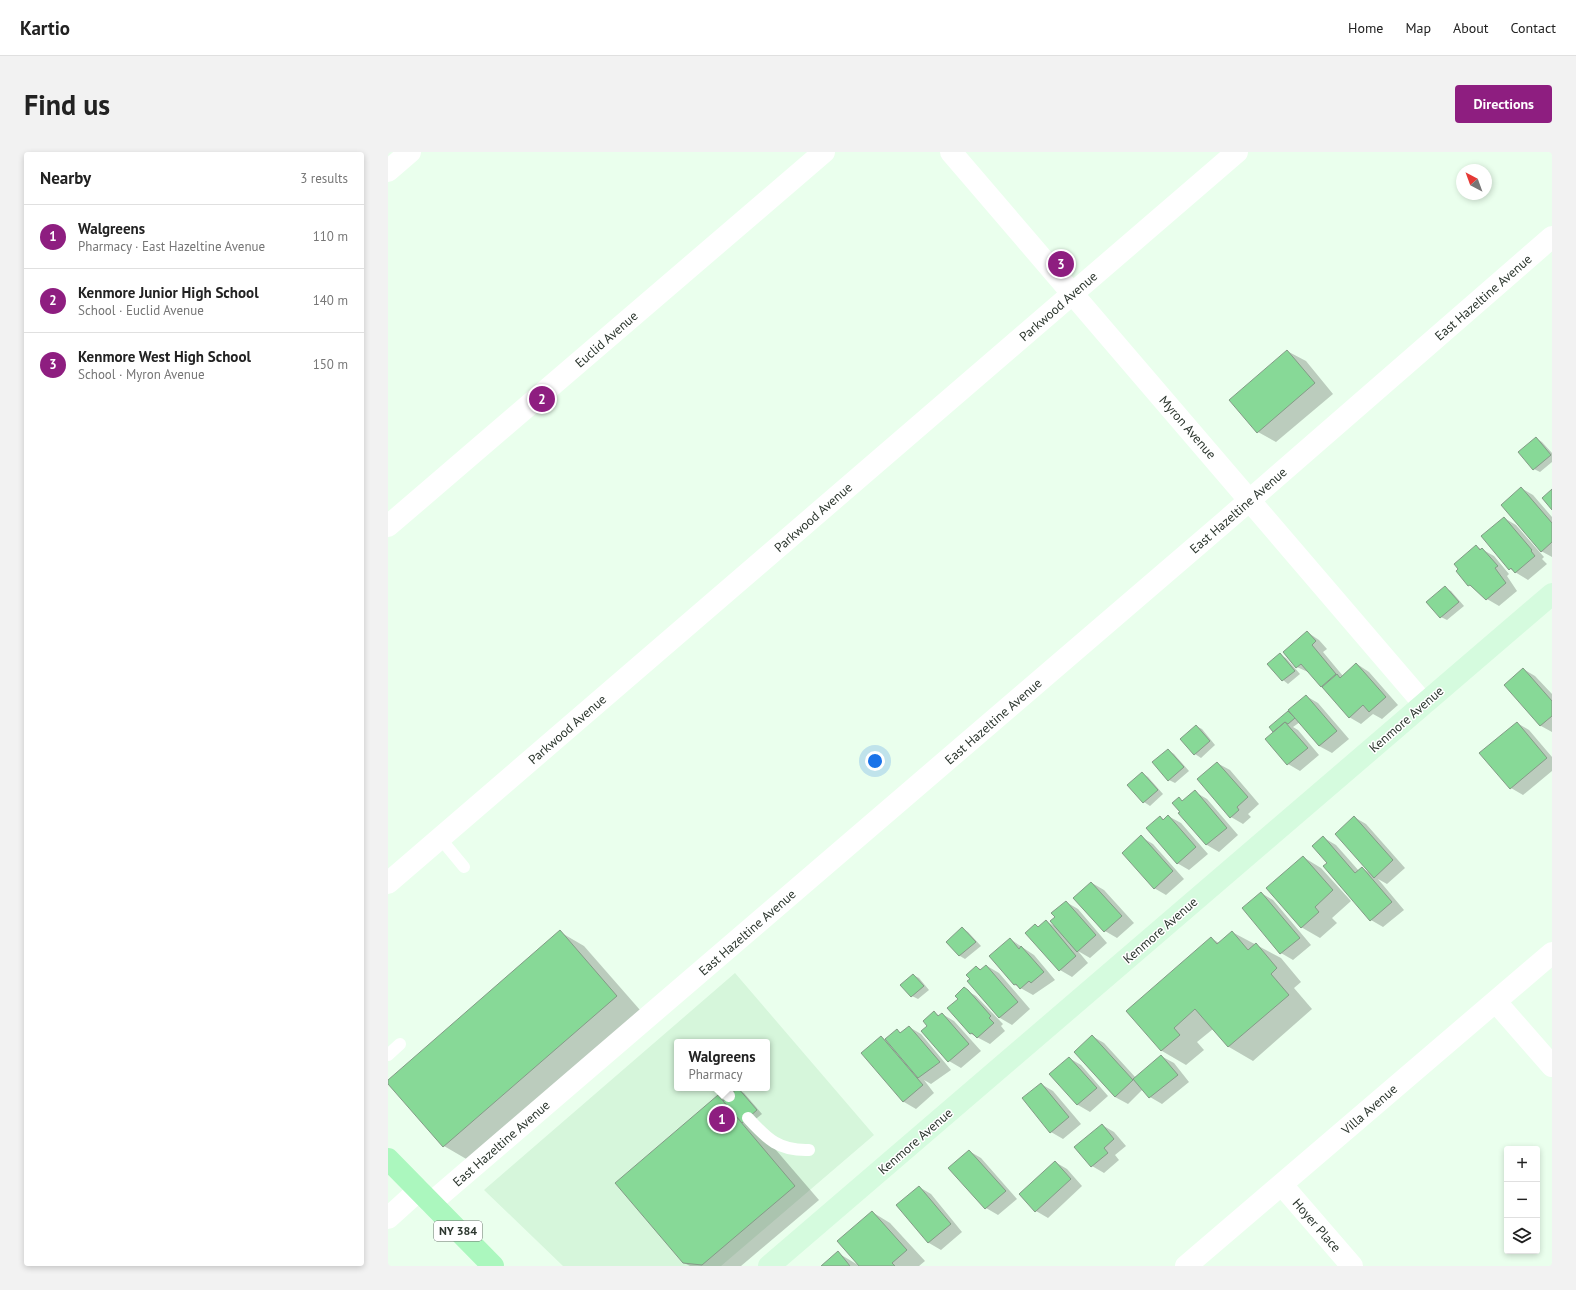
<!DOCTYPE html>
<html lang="en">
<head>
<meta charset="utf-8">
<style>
  :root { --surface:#fff; --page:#f2f2f2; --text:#222; --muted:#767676; --line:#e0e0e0; --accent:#8e1e80 }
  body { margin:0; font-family:"PT Sans",sans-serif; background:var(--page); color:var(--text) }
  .controls { position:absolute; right:12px; bottom:12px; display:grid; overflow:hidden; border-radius:4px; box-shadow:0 2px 6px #0003 }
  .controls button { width:36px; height:36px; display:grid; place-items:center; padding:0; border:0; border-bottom:1px solid var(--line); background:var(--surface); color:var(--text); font:20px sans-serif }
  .compass { position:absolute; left:1068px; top:12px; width:36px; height:36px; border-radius:50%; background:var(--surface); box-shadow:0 2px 6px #0003; rotate:319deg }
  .you { position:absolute; left:487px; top:609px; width:14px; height:14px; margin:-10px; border:3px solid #fff; border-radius:50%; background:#1a73e8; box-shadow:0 0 0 6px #1a73e833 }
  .badge { display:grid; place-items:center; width:26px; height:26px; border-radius:50%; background:var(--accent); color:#fff; font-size:13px; font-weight:700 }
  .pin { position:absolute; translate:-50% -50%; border:2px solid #fff; box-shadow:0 1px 4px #0006 }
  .popup { position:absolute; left:286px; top:887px; width:96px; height:52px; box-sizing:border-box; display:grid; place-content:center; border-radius:4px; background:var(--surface); filter:drop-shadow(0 1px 3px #0005); font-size:13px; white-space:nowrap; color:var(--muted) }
  .popup b { font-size:15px; color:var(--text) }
  .popup::after { content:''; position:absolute; left:50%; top:100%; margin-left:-8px; border:8px solid transparent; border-top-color:var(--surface) }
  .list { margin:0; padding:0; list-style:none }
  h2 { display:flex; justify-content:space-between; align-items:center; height:52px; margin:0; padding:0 16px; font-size:17px }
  h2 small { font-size:13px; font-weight:400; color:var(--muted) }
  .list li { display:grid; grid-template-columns:26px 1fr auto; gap:12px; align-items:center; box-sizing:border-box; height:64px; padding:0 16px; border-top:1px solid var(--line) }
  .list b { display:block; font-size:15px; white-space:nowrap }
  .list p { margin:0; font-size:13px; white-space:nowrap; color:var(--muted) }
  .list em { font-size:13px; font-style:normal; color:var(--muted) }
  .icon { flex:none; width:22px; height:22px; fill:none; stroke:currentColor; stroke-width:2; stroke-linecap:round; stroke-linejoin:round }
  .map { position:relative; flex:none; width:1164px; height:1114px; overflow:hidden; border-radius:4px }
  header { display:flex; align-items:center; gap:24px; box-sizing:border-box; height:56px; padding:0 20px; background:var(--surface); border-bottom:1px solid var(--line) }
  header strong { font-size:19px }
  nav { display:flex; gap:22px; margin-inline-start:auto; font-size:14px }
  .intro { display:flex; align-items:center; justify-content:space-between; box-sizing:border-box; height:96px; padding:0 24px }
  h1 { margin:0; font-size:28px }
  .button { padding:10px 18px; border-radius:4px; background:var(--accent); color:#fff; font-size:14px; font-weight:700 }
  main { display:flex; gap:24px; padding:0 24px }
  aside { flex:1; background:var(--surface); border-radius:4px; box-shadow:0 2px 6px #0003 }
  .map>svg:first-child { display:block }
</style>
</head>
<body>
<header>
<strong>Kartio</strong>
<nav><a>Home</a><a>Map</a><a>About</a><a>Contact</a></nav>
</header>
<div class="intro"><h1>Find us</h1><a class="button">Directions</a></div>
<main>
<aside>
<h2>Nearby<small>3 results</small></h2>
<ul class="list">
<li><span class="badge">1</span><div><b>Walgreens</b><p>Pharmacy · East Hazeltine Avenue</p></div><em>110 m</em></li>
<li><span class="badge">2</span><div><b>Kenmore Junior High School</b><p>School · Euclid Avenue</p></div><em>140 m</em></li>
<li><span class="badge">3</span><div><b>Kenmore West High School</b><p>School · Myron Avenue</p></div><em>150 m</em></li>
</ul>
</aside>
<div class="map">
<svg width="1164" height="1114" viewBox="0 0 1164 1114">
  <rect width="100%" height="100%" fill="#eaffed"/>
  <path fill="#d6f6db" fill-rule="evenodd" d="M347 821 486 983 333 1114H175L96 1038ZM289 890H379V936H289Z"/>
  <path fill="#0003" d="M899 199 918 209 945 242 888 290 870 280Z
    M1148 286 1154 290 1164 301V310L1152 320 1146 317Z
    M1133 336 1145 343 1164 365V405L1153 399Z
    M1116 366 1128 373 1156 405 1154 407 1159 412 1140 428 1122 417Z
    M1088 394 1106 404 1121 422 1119 424 1129 439 1111 454 1099 447 1081 433Z
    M1057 436 1063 439 1076 454 1059 468 1053 465Z
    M919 480 931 488 939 497 935 500 955 524 969 512 981 520 1010 553 994 567 985 562 973 572 961 565 922 521 909 515 896 500Z
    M892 503 898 506 912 522 900 532 895 528Z
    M1135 517 1147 524 1164 542V580L1153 574 1117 533Z
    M918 544 930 551 961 587 944 601 931 594 912 570 905 575 910 578 931 603 912 619 900 612 886 579 901 560 904 562Z
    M1129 571 1141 578 1164 605V619L1135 643 1123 636Z
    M808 574 814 577 827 593 813 606 807 602 793 587Z
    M780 598 786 602 801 619 787 631 781 628Z
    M829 611 842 618 871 652 860 662 863 665 855 672 843 665Z
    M754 621 760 625 775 642 762 654 756 650 741 633Z
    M807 640 819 647 850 683 831 700 819 693 792 661 793 660 791 647 796 650Z
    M780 664 793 671 820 702 801 718 789 711 772 665 777 668Z
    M966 665 978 672 1017 716 999 732 990 727 1016 758 995 775 983 768 940 711 936 686 948 693 971 719 974 716 982 721Z
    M753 685 765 692 796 727 778 743 766 736Z
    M915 705 933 716 963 749 944 766 949 771 932 786 913 775Z
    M704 731 716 738 746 771 729 786 717 779Z
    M873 741 885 748 923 793 905 808 893 801 855 757Z
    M678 750 690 757 719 791 702 806 690 799 700 811 684 825 672 818 648 773 651 775 658 769 668 775V765Z
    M574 776 580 780 593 794 577 807 572 804Z
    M172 780 196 794 252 858 80 1008 56 994 0 929Z
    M844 780 893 806 913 830 906 836 924 857 865 909 841 895 825 877 809 890 816 898 798 913 774 899 740 859 823 786 831 791Z
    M622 787 646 803 667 828 645 843 627 833 602 805Z
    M599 814 611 821 642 857 624 873 612 866 581 829 589 815 594 818Z
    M525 823 531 826 541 838 530 847 524 844Z
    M576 837 588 844 615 872 613 874 617 879 602 892 583 882 560 856 571 847Z
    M547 861 552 864 554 862 566 869 593 899 573 916 561 909 541 874Z
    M521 875 533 882 563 918 543 932 536 928 546 941 528 957 516 950 474 901 493 885 498 888 509 878 513 881Z
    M704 884 716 891 748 926 773 904 786 911 801 930 774 952 762 945 755 937 740 952 727 945 687 900Z
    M681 906 693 913 720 944 702 960 690 953 662 922Z
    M653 932 665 939 693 972 675 987 663 980Z
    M350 938 356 941 374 962 364 970 431 1048 353 1114H302L296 1111 330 944 337 948Z
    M714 973 726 980 738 994 727 1003 731 1008 716 1021 704 1014Z
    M581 999 593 1006 629 1047 610 1063 598 1056Z
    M667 1010 679 1017 694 1034 660 1066 648 1059Z
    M531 1035 543 1042 574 1080 553 1098 541 1091 510 1053Z
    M484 1060 502 1071 537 1109 531 1114H435L450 1101 470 1113Z"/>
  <path fill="#87d997" stroke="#849b87" d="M899 198 927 231 869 281 841 248Z
    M1148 285 1163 303 1145 318 1130 300Z
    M1133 335 1164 371V390L1153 400 1113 353Z
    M1164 337V358L1154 346Z
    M1116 365 1144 398 1143 399 1147 404 1127 421 1123 416 1121 418 1093 384Z
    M1088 393 1092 398 1094 396 1110 414 1107 416 1118 431 1098 448 1082 433 1080 434 1068 419 1070 417 1066 412Z
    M1057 434 1071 450 1052 466 1038 450Z
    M919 479 928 489 924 493 948 522 933 535 913 512 908 516 895 500Z
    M892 501 907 519 894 529 879 512Z
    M968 511 998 545 981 560 975 553 961 566 934 535 949 522 952 526Z
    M1135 516 1164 549V564L1152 574 1116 533Z
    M918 543 949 579 931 594 900 558Z
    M900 559 907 566 900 572 897 570 885 580 881 575Z
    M897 570 920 596 899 613 877 587Z
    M1129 570 1159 606 1122 637 1091 601Z
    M808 573 822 589 806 603 792 587Z
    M780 597 796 615 780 629 764 610Z
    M829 610 860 645 849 655 851 658 842 666 809 627Z
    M754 620 770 638 755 651 739 633Z
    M807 638 839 676 818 693 790 661 792 660 784 651 791 645 794 649Z
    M780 663 808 695 789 712 758 676 772 664 775 668Z
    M966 664 1005 708 986 726 947 682Z
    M753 683 785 719 766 737 734 701Z
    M935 684 967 721 974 715 1004 750 982 769 935 714 939 711 924 694Z
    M915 704 945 738 927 755 931 760 913 776 878 736Z
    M703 730 734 764 716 780 685 746Z
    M873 740 912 786 892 802 854 756Z
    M678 749 708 783 689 800 662 769 667 765 663 761Z
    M658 768 688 804 671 819 637 781 647 772 650 775Z
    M574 775 588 790 571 804 558 790Z
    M172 778 229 844 55 995 0 932V928Z
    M844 779 860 798 868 791 889 816 883 822 901 843 840 895 807 857 786 876 792 883 773 899 738 859 823 785 829 792Z
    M622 786 631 797 633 794 656 820 643 831 641 829 632 837 628 832 626 833 601 804Z
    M598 813 630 850 611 866 579 829 582 827 578 823 588 814 592 818Z
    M525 822 536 834 523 845 512 833Z
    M576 835 580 838 603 864 601 866 606 871 589 886 584 881 582 882 559 856 570 847 567 844Z
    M546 859 550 864 554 861 581 892 560 910 533 879 539 874 535 869Z
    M521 874 552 910 530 926 497 887 509 877 512 881Z
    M704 883 745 928 727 945 686 900Z
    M493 884 535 933 515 950 473 901Z
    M773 903 790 923 761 946 745 927Z
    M681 905 709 936 689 953 661 922Z
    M653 931 681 965 662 981 634 946Z
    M350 936 369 958 354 971 335 949Z
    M330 943 407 1034 314 1113 295 1111 227 1031Z
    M714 972 726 987 716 996 720 1001 703 1015 686 995Z
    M581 998 618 1039 597 1057 560 1016Z
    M667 1009 683 1027 647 1060 631 1042Z
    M531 1034 563 1072 540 1091 508 1053Z
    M484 1059 519 1098 504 1111 507 1114H471L449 1089Z
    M450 1099 462 1114H433Z"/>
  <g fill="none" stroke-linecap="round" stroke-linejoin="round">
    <path stroke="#fff" stroke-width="12" d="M52 686 76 715
      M0 903 12 892
      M334 936 341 944
      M360 966C379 987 391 999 421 998"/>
    <path stroke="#fff" stroke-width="22" d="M563 0 1036 552
      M0 19 22 0
      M0 374 436 0
      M0 731 849 0
      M1108 850 1164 914
      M894 1033 964 1114
      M43 1051 840 367 1164 85
      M0 1066 31 1038
      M798 1114 1164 801"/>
    <path stroke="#d5fbde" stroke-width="22" d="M381 1114 1164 442"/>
    <path stroke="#abf7be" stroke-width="22" d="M0 1007 105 1114"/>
  </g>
  <g text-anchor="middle" stroke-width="3" stroke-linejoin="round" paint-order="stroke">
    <rect fill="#fff" stroke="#6b726d" stroke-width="1" x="46" y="1069" width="48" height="20" rx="3"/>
    <g font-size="12" font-weight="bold" fill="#2c362e">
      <text x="70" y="1083">NY 384</text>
    </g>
    <g font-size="13" fill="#2c362e" stroke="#fff">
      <text transform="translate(1095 145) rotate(-41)" y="5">East Hazeltine Avenue</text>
      <text transform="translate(670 154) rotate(-41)" y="5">Parkwood Avenue</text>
      <text transform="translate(218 187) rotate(-41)" y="5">Euclid Avenue</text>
      <text transform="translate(800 275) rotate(49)" y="5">Myron Avenue</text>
      <text transform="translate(850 358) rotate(-41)" y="5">East Hazeltine Avenue</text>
      <text transform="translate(425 365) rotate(-41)" y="5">Parkwood Avenue</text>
      <text transform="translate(1018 567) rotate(-41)" y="5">Kenmore Avenue</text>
      <text transform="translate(605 569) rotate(-41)" y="5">East Hazeltine Avenue</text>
      <text transform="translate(179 577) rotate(-41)" y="5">Parkwood Avenue</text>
      <text transform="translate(772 778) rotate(-41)" y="5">Kenmore Avenue</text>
      <text transform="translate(359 780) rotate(-41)" y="5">East Hazeltine Avenue</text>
      <text transform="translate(981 957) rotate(-41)" y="5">Villa Avenue</text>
      <text transform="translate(527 989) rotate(-41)" y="5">Kenmore Avenue</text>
      <text transform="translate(113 991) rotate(-41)" y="5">East Hazeltine Avenue</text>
      <text transform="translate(929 1073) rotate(49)" y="5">Hoyer Place</text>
    </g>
  </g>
</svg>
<div class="controls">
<button>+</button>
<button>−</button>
<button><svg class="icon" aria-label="layers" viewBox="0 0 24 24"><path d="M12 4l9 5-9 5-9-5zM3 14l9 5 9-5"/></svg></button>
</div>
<svg class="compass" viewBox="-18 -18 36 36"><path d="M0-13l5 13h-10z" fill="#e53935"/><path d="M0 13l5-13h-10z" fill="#767676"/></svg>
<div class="you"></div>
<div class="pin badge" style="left:334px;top:967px">1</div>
<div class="popup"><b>Walgreens</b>Pharmacy</div>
<div class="pin badge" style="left:154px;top:247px">2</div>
<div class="pin badge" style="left:673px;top:112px">3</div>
</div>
</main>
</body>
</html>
